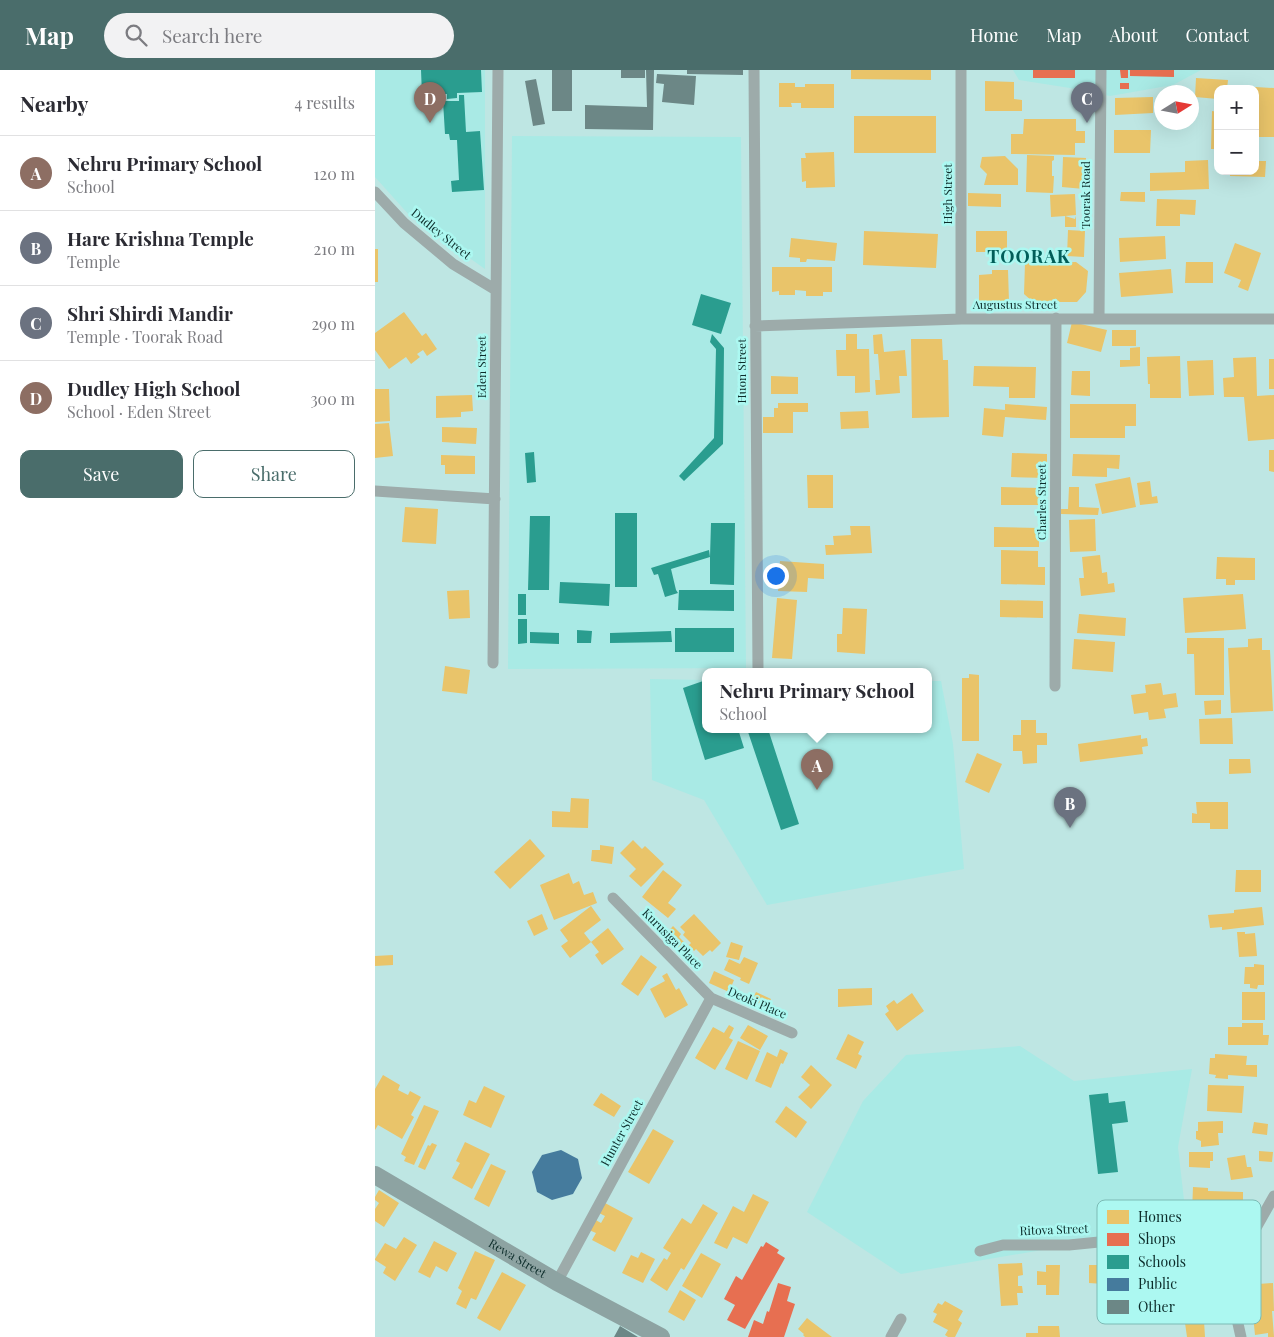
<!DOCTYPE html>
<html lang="en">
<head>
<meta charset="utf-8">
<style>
  :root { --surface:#fff; --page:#f2f2f3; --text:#2b2b33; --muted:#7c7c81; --line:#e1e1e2; --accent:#4a6d6b }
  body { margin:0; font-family:"Playfair Display",serif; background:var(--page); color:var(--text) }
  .controls { position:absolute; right:15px; top:15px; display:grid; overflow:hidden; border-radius:10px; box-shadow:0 5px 20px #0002 }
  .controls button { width:45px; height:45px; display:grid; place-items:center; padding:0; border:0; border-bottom:1px solid var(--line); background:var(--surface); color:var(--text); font:25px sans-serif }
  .compass { position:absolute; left:779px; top:15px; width:45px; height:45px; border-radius:50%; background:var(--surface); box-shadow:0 5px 20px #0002; rotate:79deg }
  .you { position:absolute; left:400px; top:505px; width:18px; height:18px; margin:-12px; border:4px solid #fff; border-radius:50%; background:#1a73e8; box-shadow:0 0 0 8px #1a73e833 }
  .badge { display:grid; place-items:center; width:32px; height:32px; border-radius:50%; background:var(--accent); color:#fff; font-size:16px; font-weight:700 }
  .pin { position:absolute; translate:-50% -41px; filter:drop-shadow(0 1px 2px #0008) }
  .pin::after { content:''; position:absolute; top:26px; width:18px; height:15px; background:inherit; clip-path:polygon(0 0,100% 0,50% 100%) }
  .popup { position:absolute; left:327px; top:598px; width:230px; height:65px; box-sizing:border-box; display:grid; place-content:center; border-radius:10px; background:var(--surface); filter:drop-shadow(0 1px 4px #0005); font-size:16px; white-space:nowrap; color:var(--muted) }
  .popup b { font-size:19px; color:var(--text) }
  .popup::after { content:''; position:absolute; left:50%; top:100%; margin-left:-10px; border:10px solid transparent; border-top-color:var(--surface) }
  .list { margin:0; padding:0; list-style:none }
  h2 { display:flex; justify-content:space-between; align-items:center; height:65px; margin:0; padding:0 20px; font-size:21px }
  h2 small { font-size:16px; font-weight:400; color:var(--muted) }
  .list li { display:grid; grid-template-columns:32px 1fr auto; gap:15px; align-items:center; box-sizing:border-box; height:75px; padding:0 20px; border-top:1px solid var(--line) }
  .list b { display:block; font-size:19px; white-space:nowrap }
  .list p { margin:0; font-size:16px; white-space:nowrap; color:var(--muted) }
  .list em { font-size:16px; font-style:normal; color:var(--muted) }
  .actions { display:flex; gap:10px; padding:15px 20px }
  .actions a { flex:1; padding:11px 0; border:1px solid var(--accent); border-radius:10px; text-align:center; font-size:18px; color:var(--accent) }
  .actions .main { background:var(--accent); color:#fff }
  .icon { flex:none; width:28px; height:28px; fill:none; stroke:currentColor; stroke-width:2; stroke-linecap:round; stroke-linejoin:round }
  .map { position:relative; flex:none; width:899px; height:1267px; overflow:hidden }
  header { display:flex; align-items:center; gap:30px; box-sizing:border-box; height:70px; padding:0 25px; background:var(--accent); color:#fff }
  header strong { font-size:24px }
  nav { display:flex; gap:28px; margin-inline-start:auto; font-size:18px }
  .search { width:350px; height:45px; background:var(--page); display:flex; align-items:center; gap:12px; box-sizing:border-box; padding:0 18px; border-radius:28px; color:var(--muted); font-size:19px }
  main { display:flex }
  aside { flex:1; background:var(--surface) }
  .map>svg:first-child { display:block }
</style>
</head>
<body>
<header>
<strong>Map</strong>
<div class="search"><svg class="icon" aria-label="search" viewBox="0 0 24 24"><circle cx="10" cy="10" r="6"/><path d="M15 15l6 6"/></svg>Search here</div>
<nav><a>Home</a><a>Map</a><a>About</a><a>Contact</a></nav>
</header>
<main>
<aside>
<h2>Nearby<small>4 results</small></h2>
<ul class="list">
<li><span class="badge" style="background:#8d6e63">A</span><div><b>Nehru Primary School</b><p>School</p></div><em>120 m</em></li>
<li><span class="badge" style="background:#6b7280">B</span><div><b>Hare Krishna Temple</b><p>Temple</p></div><em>210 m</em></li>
<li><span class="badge" style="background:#6b7280">C</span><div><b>Shri Shirdi Mandir</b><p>Temple · Toorak Road</p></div><em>290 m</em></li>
<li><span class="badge" style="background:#8d6e63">D</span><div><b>Dudley High School</b><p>School · Eden Street</p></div><em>300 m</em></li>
</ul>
<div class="actions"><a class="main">Save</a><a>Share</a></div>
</aside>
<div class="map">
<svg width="899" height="1267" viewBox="0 0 899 1267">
  <rect width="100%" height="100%" fill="#bee6e3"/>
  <path fill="#a9eae5" d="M0 0H110V199L35 146 0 107Z
    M638 0H826L798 15 735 26 695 18 644 10Z
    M137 66 366 67 371 598 133 599Z
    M275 609 331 610V659H553V611H566L578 674 589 799 392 835 329 730 277 710Z
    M645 976 699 1011 817 999 803 1077 810 1139 814 1155 526 1204 432 1142 488 1031 531 985Z"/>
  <path fill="#e9c46a" d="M476 0H556V10L476 9Z
    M821 8 853 10 852 19H843V29L820 27Z
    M610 11 639 12V29L647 30V41H610Z
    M404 13H420V17H430V14H459V38H426V33H416L417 37H404Z
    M880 17 899 18V67H880Z
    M778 27V43L740 45V28Z
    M837 41 843 42V79H836Z
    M479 46H561V83H479Z
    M649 49H701V61H710V73H700V85L636 84V64H648Z
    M739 60H776L775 83H739Z
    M459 82 460 117 431 118V111L427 112 426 88H431L430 83Z
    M652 85 679 86V90L677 91V106H679L678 123 651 122Z
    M630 86 643 99V115H609L612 104 605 97 607 87Z
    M688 87 711 88 709 119 687 117Z
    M833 90 834 119 775 121V103L810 102V91Z
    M880 91H891L890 107 855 106V101H880Z
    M746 122H770V132L745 131Z
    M593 123 626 124V137L593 136Z
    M700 124 701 145 690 146 700 149 701 146V157H690V146L676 147 675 125Z
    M782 129 821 130 820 145 805 144V156H781Z
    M693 160 710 161 709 187 692 186Z
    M489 161 563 164 561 198 488 195Z
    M601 161H632V182H601Z
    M790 166 791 189 745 192 744 168Z
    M416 168 462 173 460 191 432 189 431 192H425V188L414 187Z
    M860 173 886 183 873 221 863 217 866 210 849 203Z
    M0 179H3V212H0Z
    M701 192 713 201 711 222 702 232H658L649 224 650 193Z
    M811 192H838V213H810Z
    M397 197H457V222H448V226H431V221L420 220V225H404V221L397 222Z
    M796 199 798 223 746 227 744 203Z
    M617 200H633L634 232H604V205L617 204Z
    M29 242 47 266 51 263 62 279 52 286 48 280 42 284 45 287 36 294 31 287 14 299 0 280V263Z
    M697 252 732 260 726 282 692 273Z
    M737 260H761V276H737Z
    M471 264H482V279H494L495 322 480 323V306H462L461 280H471Z
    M507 264 509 282 530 280 532 306H524L525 323 501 325 500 310H505L503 284H499L498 265Z
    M536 269H567L568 290H573L574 347 537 348Z
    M765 277V296L745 297V290H755V278Z
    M805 286 806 328H775V314H773L772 287Z
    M881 287 882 326 899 325V369L873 371 869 327H849L848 308 859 307 858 288Z
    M894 289H899V319H894Z
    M838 290 839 325 814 326 812 291Z
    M599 296 661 297 660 328H634V317L598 316Z
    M697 301H715V326L696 325Z
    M396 306 423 307V324H396Z
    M0 319H14L15 351 0 352Z
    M97 325 98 341 86 342V347L61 348V326Z
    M403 333H433V342H418V363H388V347H399V338H403Z
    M630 334 672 337 671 350 630 347 628 367 607 365 609 338 630 340Z
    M695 334H761V356H750V368H695Z
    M493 341 494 358 466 359 465 342Z
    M14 353 18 386 0 388V354Z
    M67 357 102 358 101 374 67 372Z
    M894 380H899V402L894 401Z
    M637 383 672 384V408L636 407Z
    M698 384 745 385 744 399 732 398V407L697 406Z
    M66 385 100 386V404H70V395H66Z
    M432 405H458V438H433Z
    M755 407 761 437 727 444 720 414Z
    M775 411 777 427 782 426 783 433 765 435 762 413Z
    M626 417 665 418V435H626Z
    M694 417H704V437L724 438 723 445 686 444V439H693Z
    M30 437 63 439 61 474 27 472Z
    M720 449 721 481 695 482 694 450Z
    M475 456H495L497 483 451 485 450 475H459L458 466 476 465Z
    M619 457 664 458V477H619Z
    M626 480 663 481V497H670V515L626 514Z
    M725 485 727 503 732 502 733 514 739 513 740 522 706 526 704 508H709L707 487Z
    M842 487 880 488V510H860V515H851V509H841Z
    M405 491 449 494V509L433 508 432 522 403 521Z
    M94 520 95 548 74 549 72 521Z
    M868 524 871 559 810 563 808 528Z
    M402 528 422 530 417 589 397 588Z
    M625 530 668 531V548L625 547Z
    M468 538 492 539 490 584 462 582V564H467Z
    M704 544 751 548 750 566 702 563Z
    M812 568H849V625H820L819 584H812Z
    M887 568V580H895L898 641 856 643 853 578 873 577V569Z
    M699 569 740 572 738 602 697 599Z
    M70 596 95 600 92 624 67 621Z
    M594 604 604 605V671H587V608H594Z
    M786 613 788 625 801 623 803 637 789 639 791 648 774 650 773 642 759 644 756 625 771 623 770 615Z
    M846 630V644L830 645 829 631Z
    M857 648 858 674H825L824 649Z
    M646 650H661V663H672V675H662V693L648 694 647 681H638V665H646Z
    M766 665V669L772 668 773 676 767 677 768 684 705 692 703 674Z
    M602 683 627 694 614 723 590 712Z
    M854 689H875L876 703 854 704Z
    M196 728 214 729 213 758 177 757V741L195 742Z
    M821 732H853V759H835V753H817V743L822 744Z
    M155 769 170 786 135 819 119 802Z
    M258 770 267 779 270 776 289 794 266 817 254 806 261 799 245 783Z
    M225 775 239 777 237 794 216 791 217 780H225Z
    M288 800 307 815 293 833 301 839 293 848 267 827Z
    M861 800H886V822H860Z
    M194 803 198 814 204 811 209 825 218 822 222 833 179 850 165 815Z
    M216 836 226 850 209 863 216 872 195 888 186 876 193 871 185 860Z
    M887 837 889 855 847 860V857L835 858 833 845 859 843V840Z
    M167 844 173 859 159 866 152 851Z
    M319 844 346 873 337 882 335 880 328 886 321 879 319 881 314 875 316 873 308 865 310 862 305 857Z
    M298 856 306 864 304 867 309 872 303 878 290 865Z
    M233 858 249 879 227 895 220 885 224 882 216 872Z
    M862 862H870V864L880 863 882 886 864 887Z
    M356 872 368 876 364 890 351 887Z
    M18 885V895L0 896V886Z
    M266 885 282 897 263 926 246 914Z
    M369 887 383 893 374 914 365 910 366 908 349 900 354 889 365 894Z
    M879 894 889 895V915H883L882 919 875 918V914H869L870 897H879Z
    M339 901 359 910 354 922 334 913Z
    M292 903 301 920 304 918 313 935 290 948 275 919 290 911 287 906Z
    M497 918V935L463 937V919Z
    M381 922 396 929 392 937 377 930Z
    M867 922H890V950H867Z
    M537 923 549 941 522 961 510 944 514 941 511 936 519 930 522 934Z
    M867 953H888V965H894L893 975H853V957H867Z
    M354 955 359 958 354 968 358 970 340 1000 320 988 338 957 349 963Z
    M373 955 393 966 385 980 365 968Z
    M473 964 489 972 483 984 487 986 481 999 461 989Z
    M363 971 385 981 372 1010 350 999Z
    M405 979 413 983 408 994 406 993 396 1018 380 1011 392 982 402 987Z
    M840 984 872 986 871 995H882V1007L853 1005V1009L840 1008 841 1005 834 1004 835 988H840Z
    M436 995 457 1015 436 1039 423 1027 435 1015 426 1007Z
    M8 1005 25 1015 23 1020 33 1025 35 1021 46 1027 36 1045 39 1047 27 1069 3 1055 0 1060V1019Z
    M833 1015 869 1016 867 1043 832 1041Z
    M109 1016 130 1026 116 1058 88 1045 94 1030 101 1033Z
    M226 1023 246 1036 239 1047 218 1035Z
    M49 1035 64 1041 39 1095 29 1091 31 1087 26 1084Z
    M411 1036 432 1052 421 1068 400 1052Z
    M848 1051V1063H843L844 1075 826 1077V1071L821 1069V1061H823V1052Z
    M879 1052 893 1054 892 1065 877 1063Z
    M278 1059 299 1071 274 1114 253 1102Z
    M90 1072 115 1084 97 1119 77 1108 85 1093 81 1091Z
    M57 1073 62 1075 50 1100 43 1097 53 1075 55 1076Z
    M884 1081 898 1082 897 1092 884 1091Z
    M814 1082H838V1091H835V1098L814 1097Z
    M870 1085 872 1097H876L878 1107 856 1110 852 1088Z
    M116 1094 131 1101 114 1137 99 1129Z
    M818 1117 833 1118V1121L868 1122V1138L856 1137V1143L817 1142Z
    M4 1120 24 1133 9 1157 0 1151V1139L4 1133 0 1130V1127Z
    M378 1124 394 1132 372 1174 358 1167 352 1179 339 1173 358 1136 369 1142Z
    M230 1133 258 1148 240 1182 217 1170 221 1163 214 1160 219 1149 226 1153 230 1146 224 1143Z
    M328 1134 343 1143 309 1200 306 1198 292 1221 275 1210 289 1188 292 1190 296 1183 288 1178 307 1148 316 1154Z
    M29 1167 42 1175 20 1211 8 1203 11 1197 0 1190V1189L10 1173 21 1179Z
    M59 1171 82 1183 72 1202 61 1196 55 1208 43 1202Z
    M777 1179 776 1186H783V1197H777V1209H783V1223H778V1226H753V1201L751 1202V1192H753V1187H760V1180Z
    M100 1181 120 1190 101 1230 96 1228 91 1239 81 1234 87 1221 83 1218Z
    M266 1182 280 1189 268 1213 247 1203 256 1185 263 1188Z
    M326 1183 346 1194 327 1228 307 1216Z
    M647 1193 648 1205 643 1206V1216H647L648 1223H642L643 1235 626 1236 623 1194Z
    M671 1195H685L684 1225H671V1215H662V1201L671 1202Z
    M714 1195H730L729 1214 714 1213Z
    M127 1202 151 1215 125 1261 102 1248Z
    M898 1213 899 1241H897L899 1267H893V1263L880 1265 877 1235 885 1234 883 1214Z
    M305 1220 321 1230 309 1251 293 1242Z
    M570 1231 588 1241 583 1250 587 1253 580 1267H573L570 1265 573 1260 558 1252 562 1244 558 1242 563 1233 567 1235Z
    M432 1248 437 1252 457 1267H430L428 1265 429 1264 423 1259Z
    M829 1251 830 1267H812L810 1253Z
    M663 1256H684L685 1267H651V1263H663Z"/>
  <path fill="#e76f51" d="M658 0H700V8H658Z
    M745 0H753V8H746Z
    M755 0H799V7L755 6Z
    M745 13H754V19H745Z
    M391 1172 404 1180 402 1183 410 1188 370 1259 352 1250 360 1235 349 1229 361 1206 367 1210 386 1176 388 1177Z
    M403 1213 416 1217 412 1231 420 1234 409 1267H373L379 1250 388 1254 392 1241 394 1242Z"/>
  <path fill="#2a9d8f" d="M46 0H106L107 22 82 23V28L72 29V24L47 25Z
    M84 25H89L91 62 105 61 109 120 77 122 76 111 84 110 82 70H75L74 64H70L68 31H84Z
    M326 224 356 233 346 264 317 255Z
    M337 264 349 278 348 374 309 411 304 406 339 368 341 279 335 272Z
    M159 382 161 412 152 413 150 383Z
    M240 443H262V517H240Z
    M155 446H175L174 520H153Z
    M336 453H360L359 515 335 514V487L296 499 301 520 303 523 290 527 283 504 279 505 276 498 334 480 335 487Z
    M185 512 235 514 234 536 184 533Z
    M304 520H359V541L303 540Z
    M143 524H151V545H143Z
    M143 549H152V573L143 574Z
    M300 558H359V582H300Z
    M202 560 217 561 216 573H202Z
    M296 561 297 572 235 573V563Z
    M155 562 184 563V574L155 573Z
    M331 610V659H363L369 678 330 690 308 618Z
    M372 659H393L424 754 406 760Z
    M733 1023 734 1033 750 1031 753 1052 737 1054 743 1102 723 1104 714 1025Z"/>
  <path fill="#457b9d" d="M186 1080 203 1089 207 1108 198 1124 177 1130 162 1122 157 1102 167 1085Z"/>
  <path fill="#6c8786" d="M177 0H197V41H177Z
    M246 0H270V8H246Z
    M271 0H279L278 60 210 59V35L272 37Z
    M312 0H368V5L312 4Z
    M282 4 321 6 319 35 287 32 289 14 281 13Z
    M161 9 170 54 158 56 150 11Z
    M245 1256 263 1267H239Z"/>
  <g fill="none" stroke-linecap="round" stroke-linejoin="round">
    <path stroke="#9dabaa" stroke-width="11" d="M379 0 383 601
      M586 0V249
      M0 122 29 153 78 194 121 220
      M724 249 726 0
      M380 256 586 249H899
      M0 421 120 429
      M118 593 123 0
      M680 616 681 248
      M238 828 336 928 417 963
      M605 1181 628 1175H694L764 1168 770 1162 798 1183 832 1198 856 1202 859 1236 866 1267
      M856 1202 899 1126
      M182 1212 336 928
      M516 1267 526 1249"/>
    <path stroke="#8da3a2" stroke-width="18" id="s1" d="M0 1105 182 1212 286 1267"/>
  </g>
  <g text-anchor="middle" stroke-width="5" stroke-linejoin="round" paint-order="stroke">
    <g font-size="12" fill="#0c2c2a" stroke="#acf8f1">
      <text transform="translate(573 124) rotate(-90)" y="4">High Street</text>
      <text transform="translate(711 125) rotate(-90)" y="4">Toorak Road</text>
      <text transform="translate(66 164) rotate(39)" y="4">Dudley Street</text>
      <text x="640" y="239">Augustus Street</text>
      <text transform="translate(107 297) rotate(-90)" y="4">Eden Street</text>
      <text transform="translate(367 301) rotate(-90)" y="4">Huon Street</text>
      <text transform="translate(667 432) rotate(-90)" y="4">Charles Street</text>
      <text transform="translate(297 869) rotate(45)" y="4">Kurusiga Place</text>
      <text transform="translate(382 933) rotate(23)" y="4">Deoki Place</text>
      <text transform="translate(247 1063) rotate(-61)" y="4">Hunter Street</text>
      <text transform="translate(679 1160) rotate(-2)" y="4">Ritova Street</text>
      <text dy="4" stroke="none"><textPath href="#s1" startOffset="165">Rewa Street</textPath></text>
    </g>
    <g font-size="18" font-weight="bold" letter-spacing="1" fill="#015e59" stroke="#acf8f1">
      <text x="654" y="193">TOORAK</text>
    </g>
  </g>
  <rect x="722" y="1130" width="164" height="124" rx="8" fill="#acf8f1" stroke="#7cbbb5" stroke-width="1"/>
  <rect x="732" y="1140" width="22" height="14" fill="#e9c46a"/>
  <rect x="732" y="1163" width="22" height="13" fill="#e76f51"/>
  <rect x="732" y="1185" width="22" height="14" fill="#2a9d8f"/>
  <rect x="732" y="1208" width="22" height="13" fill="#457b9d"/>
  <rect x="732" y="1230" width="22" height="14" fill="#6c8786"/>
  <g font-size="14" fill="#0c2c2a">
    <text x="763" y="1152">Homes</text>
    <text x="763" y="1174">Shops</text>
    <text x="763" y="1197">Schools</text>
    <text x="763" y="1219">Public</text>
    <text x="763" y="1242">Other</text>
  </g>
</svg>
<div class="controls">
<button>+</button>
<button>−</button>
</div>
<svg class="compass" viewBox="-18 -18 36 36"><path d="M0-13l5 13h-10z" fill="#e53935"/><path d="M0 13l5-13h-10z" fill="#7c7c81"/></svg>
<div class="you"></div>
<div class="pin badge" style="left:442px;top:720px;background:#8d6e63">A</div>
<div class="popup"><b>Nehru Primary School</b>School</div>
<div class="pin badge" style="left:695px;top:758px;background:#6b7280">B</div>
<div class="pin badge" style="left:712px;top:53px;background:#6b7280">C</div>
<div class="pin badge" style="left:55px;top:53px;background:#8d6e63">D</div>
</div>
</main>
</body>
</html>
